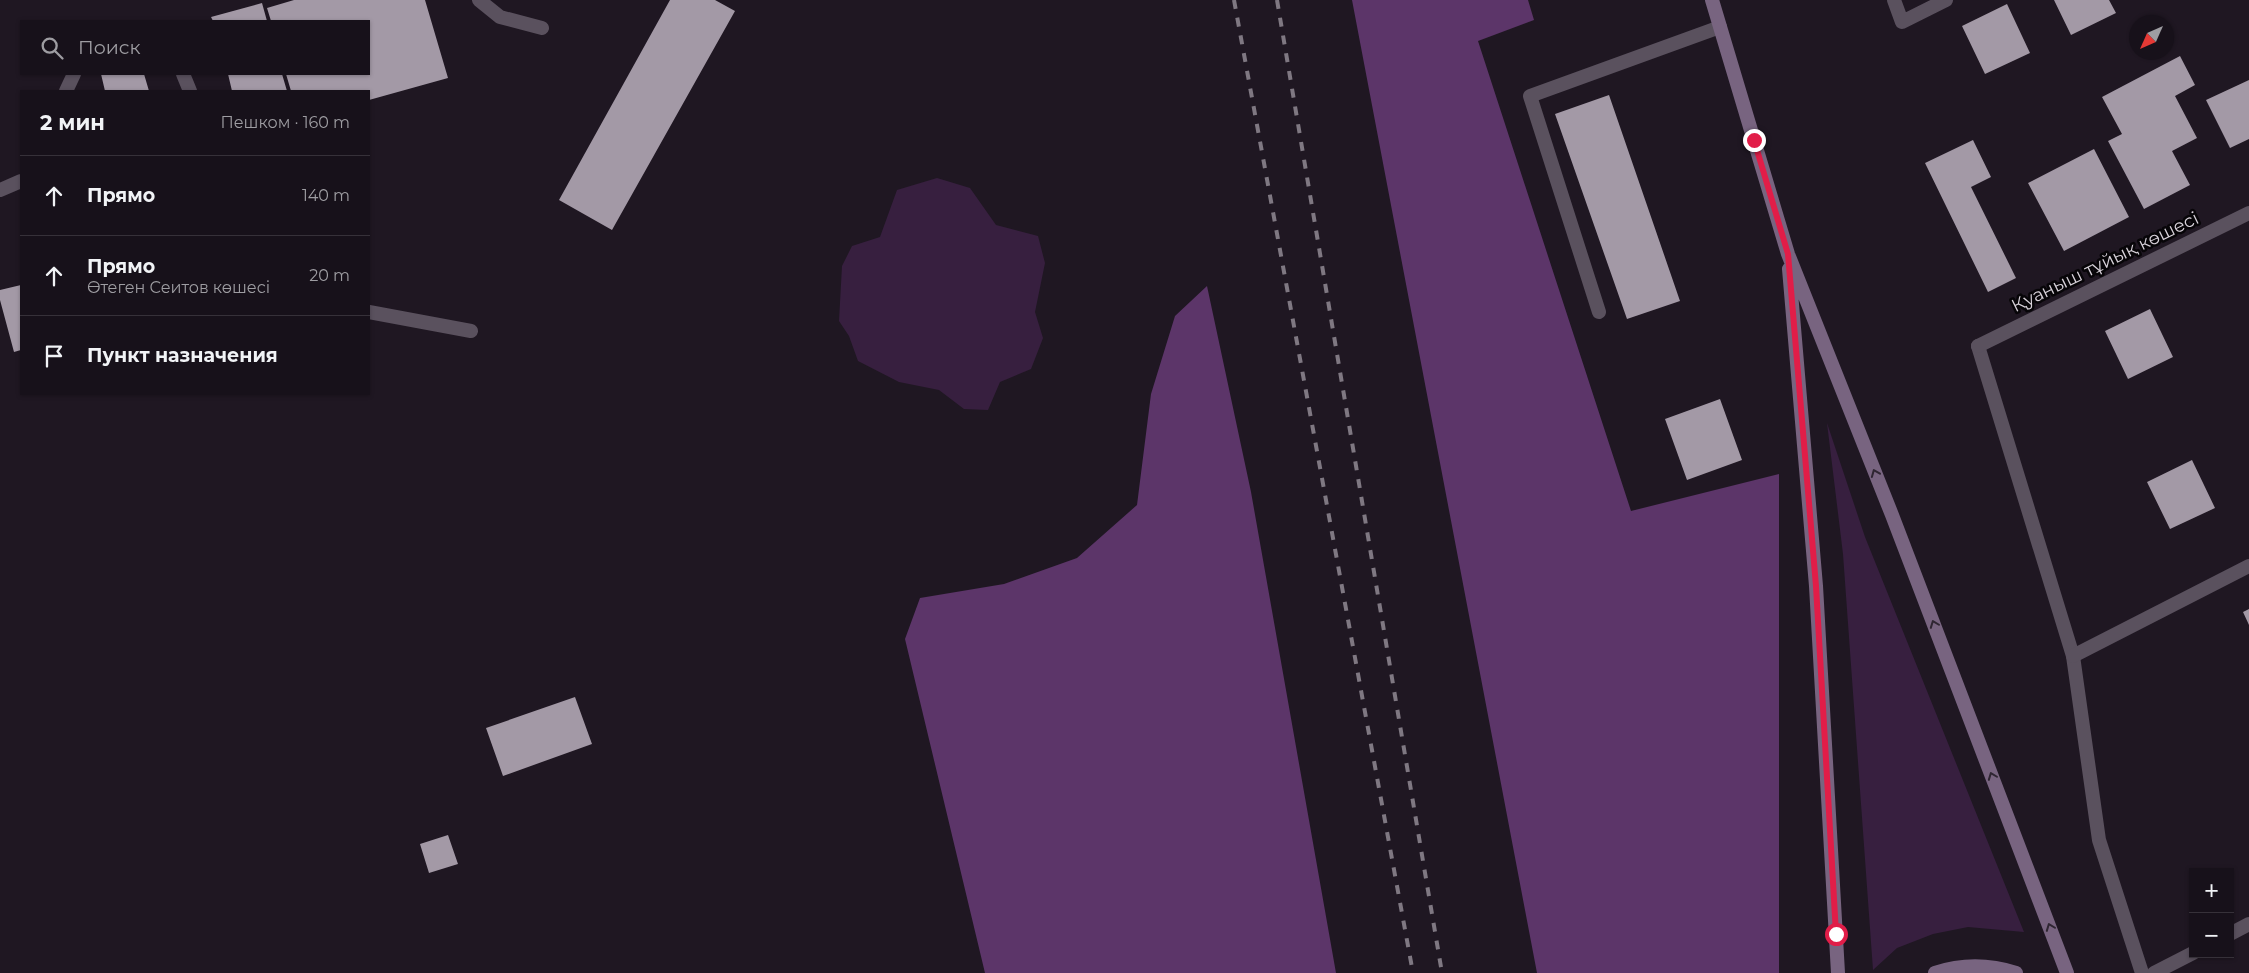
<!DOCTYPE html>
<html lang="ru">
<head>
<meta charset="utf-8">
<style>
  :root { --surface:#17111a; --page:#241f27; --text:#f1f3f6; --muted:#9e9da2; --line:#363139 }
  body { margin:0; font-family:Montserrat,sans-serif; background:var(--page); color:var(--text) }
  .controls { position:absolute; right:15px; bottom:15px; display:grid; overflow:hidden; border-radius:0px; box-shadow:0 1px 4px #0004 }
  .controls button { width:45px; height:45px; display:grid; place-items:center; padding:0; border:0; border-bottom:1px solid var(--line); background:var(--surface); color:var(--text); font:25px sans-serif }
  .compass { position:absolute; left:2129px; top:15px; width:45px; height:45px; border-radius:50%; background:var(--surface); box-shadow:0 1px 4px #0004; rotate:225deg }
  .stop { position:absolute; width:15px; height:15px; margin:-11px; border:4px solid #e11d48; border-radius:50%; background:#fff }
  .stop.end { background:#e11d48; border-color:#fff; box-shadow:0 1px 5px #0008 }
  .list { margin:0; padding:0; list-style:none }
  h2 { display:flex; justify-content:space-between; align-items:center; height:65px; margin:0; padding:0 20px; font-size:21px }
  h2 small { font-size:16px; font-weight:400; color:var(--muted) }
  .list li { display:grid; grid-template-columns:32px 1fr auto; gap:15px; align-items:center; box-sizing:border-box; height:80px; padding:0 20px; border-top:1px solid var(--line) }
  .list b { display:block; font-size:19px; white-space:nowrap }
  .list p { margin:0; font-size:16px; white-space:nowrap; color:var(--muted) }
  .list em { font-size:16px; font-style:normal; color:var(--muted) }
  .icon { flex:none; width:28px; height:28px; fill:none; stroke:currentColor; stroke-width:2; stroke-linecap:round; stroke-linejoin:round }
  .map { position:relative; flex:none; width:2249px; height:973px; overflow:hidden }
  .search { position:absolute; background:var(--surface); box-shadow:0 1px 4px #0004; left:20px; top:20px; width:350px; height:55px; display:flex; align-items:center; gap:12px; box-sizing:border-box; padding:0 18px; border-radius:0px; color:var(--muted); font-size:19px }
  .panel { position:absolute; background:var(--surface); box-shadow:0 1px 4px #0004; left:20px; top:90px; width:350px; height:305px; border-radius:0px }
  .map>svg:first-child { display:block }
</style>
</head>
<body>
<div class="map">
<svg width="2249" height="973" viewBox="0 0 2249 973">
  <rect width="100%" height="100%" fill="#1f1722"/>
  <path fill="#371f3f" d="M937 178 970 188 996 225 1038 236 1045 263 1035 312 1043 338 1031 369 1000 382 988 410 964 409 939 390 899 382 858 361 849 336 839 321 842 266 852 246 880 237 897 190Z
    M1827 423 1865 537 2024 932 1968 927 1933 934 1897 948 1873 970 1843 554Z"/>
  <path fill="#5c3569" d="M1352 0H1528L1534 20 1478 41 1631 511 1779 474V973H1537Z
    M1207 286 1251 492 1336 973H985L905 639 920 598 1004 584 1077 558 1137 505 1151 394 1175 316Z"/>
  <path fill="#a399a6" d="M294 0H425L448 78 369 100V91H291L286 74H369V21H271L267 8Z
    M670 0H715L735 11 612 230 559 200Z
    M2054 0H2109L2116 13 2071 35Z
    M262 3 267 21H213L211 17Z
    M2007 4 2030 53 1985 74 1962 26Z
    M2180 56 2195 85 2175 96 2197 138 2172 151 2190 185 2144 209 2108 141 2122 134 2102 97Z
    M101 74H144L149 91H105Z
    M228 74H282L287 91H232Z
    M2249 80V139L2230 148 2206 100Z
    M1609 95 1680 301 1627 319 1555 114Z
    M1973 140 1991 177 1971 187 2016 278 1988 292 1925 163Z
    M2094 149 2129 217 2064 251 2028 183Z
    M21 285V350L14 352 0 300V290Z
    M2150 309 2173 357 2128 379 2105 331Z
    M1720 399 1742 460 1687 480 1665 419Z
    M2192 460 2215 508 2170 529 2147 482Z
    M2249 609V625L2243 612Z
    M575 697 592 744 503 776 486 728Z
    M448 835 458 864 429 873 420 844Z"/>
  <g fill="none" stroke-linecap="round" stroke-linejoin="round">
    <path stroke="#5a515e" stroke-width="14" d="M479 0 500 17 542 28
      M183 74 190 91
      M66 91 74 74
      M0 190 21 181
      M369 312 471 331
      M1599 312 1530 96 1720 27
      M1978 346 2073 656 2099 840 2142 973"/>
    <path stroke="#5a515e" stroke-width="14" d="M1894 0 1902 22 1946 0
      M1978 346 2249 213
      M2073 656 2249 566
      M2230 934 2249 924
      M2154 973 2193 953"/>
    <path stroke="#786480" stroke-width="14" d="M1712 0 1788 254 1892 515 2067 973
      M1789 269 1816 586 1838 973
      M1935 973C1962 964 1988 964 2016 973"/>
    <path stroke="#7f7882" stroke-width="4" stroke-dasharray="9 9" stroke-linecap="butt" d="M1234 0 1413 973
      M1277 0 1442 973"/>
  </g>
  <defs><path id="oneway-chevron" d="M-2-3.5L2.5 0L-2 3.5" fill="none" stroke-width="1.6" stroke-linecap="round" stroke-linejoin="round" transform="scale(1.25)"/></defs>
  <g stroke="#2f2632">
    <use href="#oneway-chevron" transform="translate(1875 473) rotate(-112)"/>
    <use href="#oneway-chevron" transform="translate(1934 624) rotate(-111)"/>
    <use href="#oneway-chevron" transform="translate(1992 776) rotate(-111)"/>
    <use href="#oneway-chevron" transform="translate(2050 927) rotate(-111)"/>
  </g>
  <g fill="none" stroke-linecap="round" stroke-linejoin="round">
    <path stroke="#e11d48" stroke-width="6" d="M1754 140 1788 254 1816 586 1836 934"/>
  </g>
  <g text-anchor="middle" stroke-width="5" stroke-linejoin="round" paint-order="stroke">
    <g font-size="18" fill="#d8d2da" stroke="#070508">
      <text transform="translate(2105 262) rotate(-26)" y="6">Қуаныш тұйық көшесі</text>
    </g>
  </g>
</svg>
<div class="controls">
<button>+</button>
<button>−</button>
</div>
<svg class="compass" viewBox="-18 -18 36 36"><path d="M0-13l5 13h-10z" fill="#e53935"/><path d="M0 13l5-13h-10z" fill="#9e9da2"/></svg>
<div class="stop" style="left:1836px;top:934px"></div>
<div class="stop end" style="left:1754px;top:140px"></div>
<div class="search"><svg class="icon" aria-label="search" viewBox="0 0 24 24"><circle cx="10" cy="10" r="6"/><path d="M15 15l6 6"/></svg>Поиск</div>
<section class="panel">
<h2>2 мин<small>Пешком · 160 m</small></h2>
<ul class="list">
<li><svg class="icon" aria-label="ahead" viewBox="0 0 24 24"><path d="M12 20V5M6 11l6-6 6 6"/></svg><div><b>Прямо</b></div><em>140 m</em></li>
<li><svg class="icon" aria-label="ahead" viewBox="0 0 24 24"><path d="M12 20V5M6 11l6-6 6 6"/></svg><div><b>Прямо</b><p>Өтеген Сеитов көшесі</p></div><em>20 m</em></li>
<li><svg class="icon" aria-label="arrive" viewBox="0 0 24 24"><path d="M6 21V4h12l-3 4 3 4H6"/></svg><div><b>Пункт назначения</b></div></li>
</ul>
</section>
</div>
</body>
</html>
